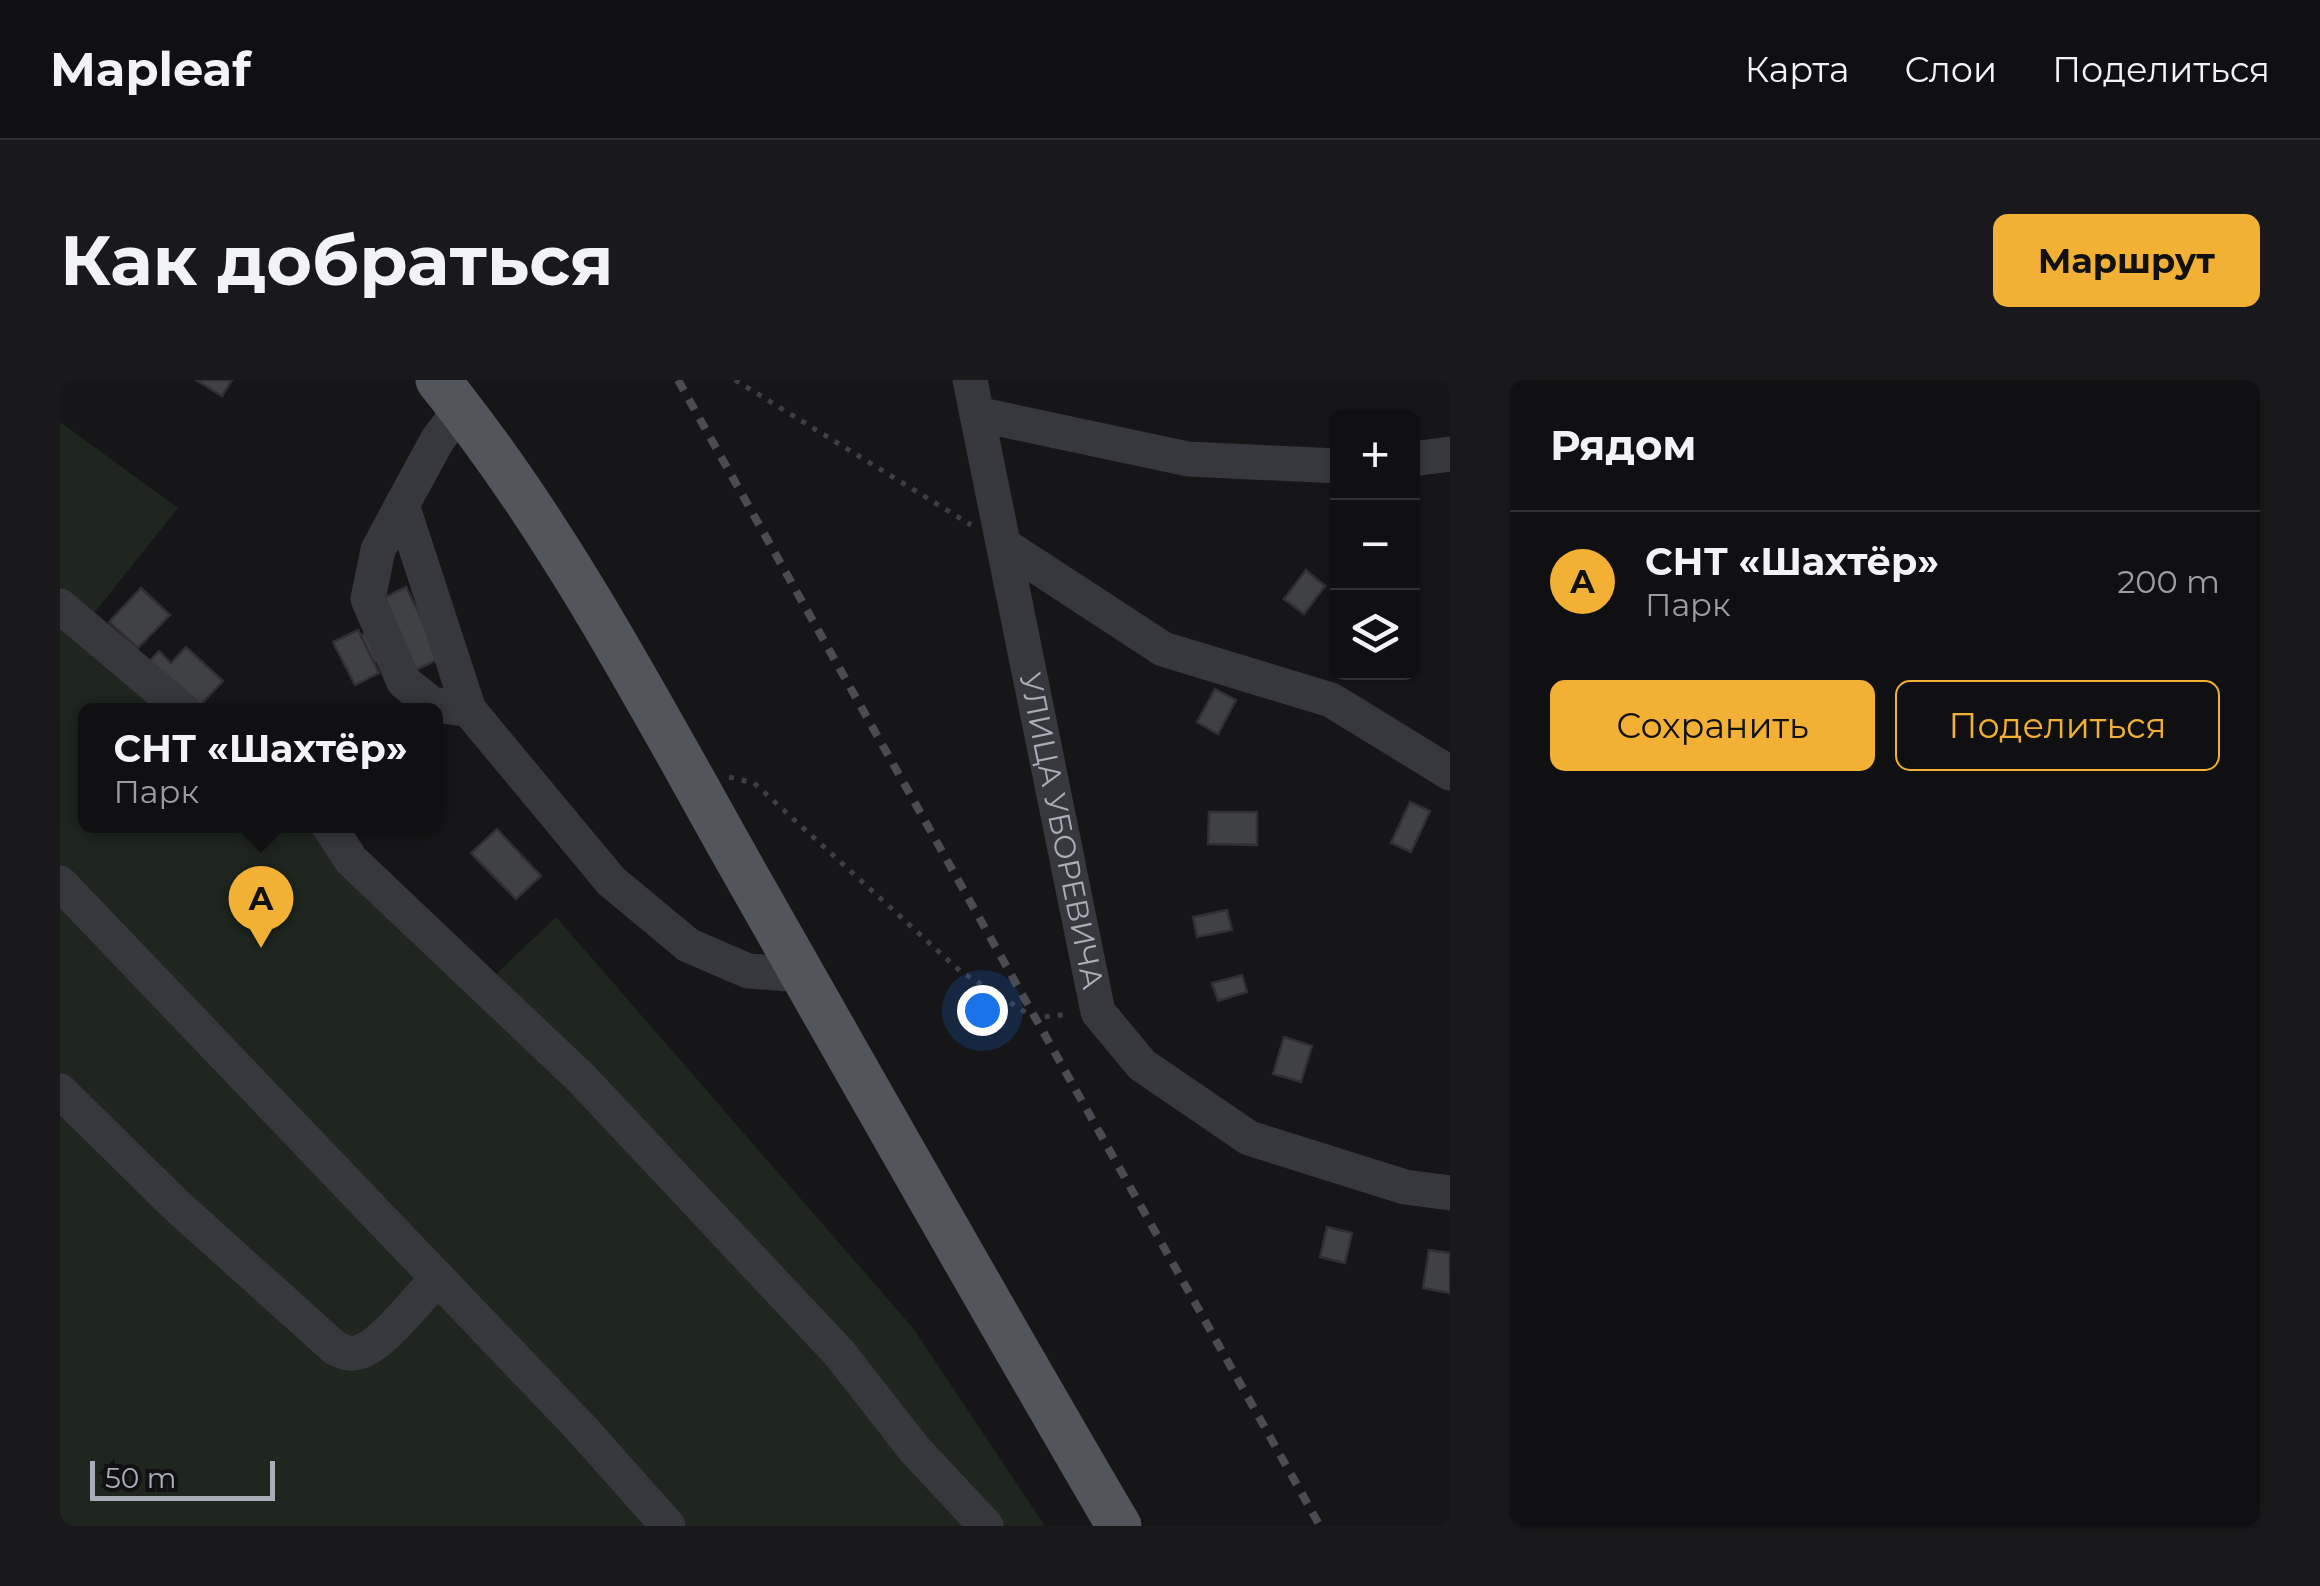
<!DOCTYPE html>
<html lang="ru">
<head>
<meta charset="utf-8">
<style>
  :root { --surface:#101012; --page:#19191b; --text:#f1f3f6; --muted:#9c9d9f; --line:#303032; --accent:#f2b134 }
  body { margin:0; font-family:Montserrat,sans-serif; background:var(--page); color:var(--text) }
  .controls { position:absolute; right:30px; top:30px; display:grid; overflow:hidden; border-radius:15px; box-shadow:0 2px 8px #0004 }
  .controls button { width:90px; height:90px; display:grid; place-items:center; padding:0; border:0; border-bottom:2px solid var(--line); background:var(--surface); color:var(--text); font:50px sans-serif }
  .scale { position:absolute; left:30px; bottom:25px; width:185px; box-sizing:border-box; padding-left:10px; border:5px solid #a8adb8; border-top:0; font-size:28px; line-height:35px; white-space:nowrap; color:#a8adb8; -webkit-text-stroke:8px #111113; paint-order:stroke }
  .you { position:absolute; left:922px; top:630px; width:35px; height:35px; margin:-25px; border:8px solid #fff; border-radius:50%; background:#1a73e8; box-shadow:0 0 0 15px #1a73e833 }
  .badge { display:grid; place-items:center; width:65px; height:65px; border-radius:50%; background:var(--accent); color:#111; font-size:32px; font-weight:700 }
  .pin { position:absolute; translate:-50% -82px; filter:drop-shadow(0 2px 5px #0008) }
  .pin::after { content:''; position:absolute; top:52px; width:35px; height:30px; background:inherit; clip-path:polygon(0 0,100% 0,50% 100%) }
  .popup { position:absolute; left:18px; top:323px; width:365px; height:130px; box-sizing:border-box; display:grid; place-content:center; border-radius:15px; background:var(--surface); filter:drop-shadow(0 2px 8px #0005); font-size:32px; white-space:nowrap; color:var(--muted) }
  .popup b { font-size:38px; color:var(--text) }
  .popup::after { content:''; position:absolute; left:50%; top:100%; margin-left:-20px; border:20px solid transparent; border-top-color:var(--surface) }
  .list { margin:0; padding:0; list-style:none }
  h2 { display:flex; justify-content:space-between; align-items:center; height:130px; margin:0; padding:0 40px; font-size:42px }
  h2 small { font-size:32px; font-weight:400; color:var(--muted) }
  .list li { display:grid; grid-template-columns:65px 1fr auto; gap:30px; align-items:center; box-sizing:border-box; height:140px; padding:0 40px; border-top:2px solid var(--line) }
  .list b { display:block; font-size:38px; white-space:nowrap }
  .list p { margin:0; font-size:32px; white-space:nowrap; color:var(--muted) }
  .list em { font-size:32px; font-style:normal; color:var(--muted) }
  .actions { display:flex; gap:20px; padding:30px 40px }
  .actions a { flex:1; padding:22px 0; border:2px solid var(--accent); border-radius:15px; text-align:center; font-size:35px; color:var(--accent) }
  .actions .main { background:var(--accent); color:#111 }
  .icon { flex:none; width:55px; height:55px; fill:none; stroke:currentColor; stroke-width:2; stroke-linecap:round; stroke-linejoin:round }
  .map { position:relative; flex:none; width:1390px; height:1146px; overflow:hidden; border-radius:15px }
  header { display:flex; align-items:center; gap:60px; box-sizing:border-box; height:140px; padding:0 50px; background:var(--surface); border-bottom:2px solid var(--line) }
  header strong { font-size:48px }
  nav { display:flex; gap:55px; margin-inline-start:auto; font-size:35px }
  .intro { display:flex; align-items:center; justify-content:space-between; box-sizing:border-box; height:240px; padding:0 60px }
  h1 { margin:0; font-size:70px }
  .button { padding:25px 45px; border-radius:15px; background:var(--accent); color:#111; font-size:35px; font-weight:700 }
  main { display:flex; gap:60px; padding:0 60px }
  aside { flex:1; background:var(--surface); border-radius:15px; box-shadow:0 2px 8px #0004 }
  .map>svg:first-child { display:block }
</style>
</head>
<body>
<header>
<strong>Mapleaf</strong>
<nav><a>Карта</a><a>Слои</a><a>Поделиться</a></nav>
</header>
<div class="intro"><h1>Как добраться</h1><a class="button">Маршрут</a></div>
<main>
<div class="map">
<svg width="1390" height="1146" viewBox="0 0 1390 1146">
  <rect width="100%" height="100%" fill="#161618"/>
  <path fill="#1e261f" d="M0 42 118 128 31 237 141 330H26V446H277L432 598 496 537 853 948 985 1146H0Z"/>
  <path fill="#404145" stroke="#303034" stroke-width="2.5" d="M136 0H172L162 16Z
    M1246 190 1265 206 1244 234 1224 219Z
    M346 207 381 278 354 291 343 268 314 282 301 255 328 242 317 221Z
    M81 208 110 235 78 268 49 242Z
    M298 250 319 293 295 305 273 262Z
    M126 267 163 301 136 330 85 286 99 271 111 283Z
    M1155 309 1176 320 1158 354 1137 342Z
    M1350 422 1370 431 1351 472 1331 463Z
    M1149 432H1197V465L1148 464Z
    M437 449 481 496 456 519 411 473Z
    M1167 530 1172 550 1137 557 1133 537Z
    M1182 595 1187 612 1158 621 1152 603Z
    M1224 657 1252 666 1241 702 1213 694Z
    M1267 847 1292 853 1285 883 1260 877Z
    M1369 870 1390 873V913L1363 908Z"/>
  <g fill="none" stroke-linecap="round" stroke-linejoin="round">
    <path stroke="#3d3f44" stroke-width="5" stroke-dasharray="5 8" stroke-linecap="butt" d="M675 0 911 145
      M669 397 694 403 900 591 975 638 1010 634"/>
    <g stroke="#37383d" stroke-width="35">
      <path id="s1" d="M910 0 1038 632 1082 685 1189 758 1345 807 1390 813"/>
      <path d="M401 29 378 59 342 125 409 330 551 501 628 565 688 591 743 595"/>
      <path d="M917 34 1128 79 1278 86"/>
      <path d="M1352 79 1390 74"/>
      <path d="M342 125 318 170 308 219 344 302 372 324 409 330"/>
      <path d="M944 165 1103 269 1271 320 1390 393"/>
      <path d="M0 226 123 330"/>
      <path d="M269 446 291 480 522 699 780 974 855 1070 926 1146"/>
      <path d="M0 503 520 1047 608 1146"/>
      <path d="M0 711 117 826 275 968C283 972 290 975 299 972 323 965 359 917 378 898"/>
    </g>
    <path stroke="#53555c" stroke-width="45" d="M378 0C499 150 588 321 682 488 807 708 931 928 1059 1146"/>
    <path stroke="#4a4c52" stroke-width="8" stroke-dasharray="12 10" stroke-linecap="butt" d="M618 0 1260 1146"/>
  </g>
  <g text-anchor="middle" stroke-width="8" stroke-linejoin="round" paint-order="stroke">
    <g font-size="30" fill="#a8adb8" stroke="#111113">
      <text dy="10" stroke="none"><textPath href="#s1" startOffset="460">УЛИЦА УБОРЕВИЧА</textPath></text>
    </g>
  </g>
</svg>
<div class="controls">
<button>+</button>
<button>−</button>
<button><svg class="icon" aria-label="layers" viewBox="0 0 24 24"><path d="M12 4l9 5-9 5-9-5zM3 14l9 5 9-5"/></svg></button>
</div>
<div class="scale">50 m</div>
<div class="you"></div>
<div class="pin badge" style="left:201px;top:568px">A</div>
<div class="popup"><b>СНТ «Шахтёр»</b>Парк</div>
</div>
<aside>
<h2>Рядом<small></small></h2>
<ul class="list">
<li><span class="badge">A</span><div><b>СНТ «Шахтёр»</b><p>Парк</p></div><em>200 m</em></li>
</ul>
<div class="actions"><a class="main">Сохранить</a><a>Поделиться</a></div>
</aside>
</main>
</body>
</html>
